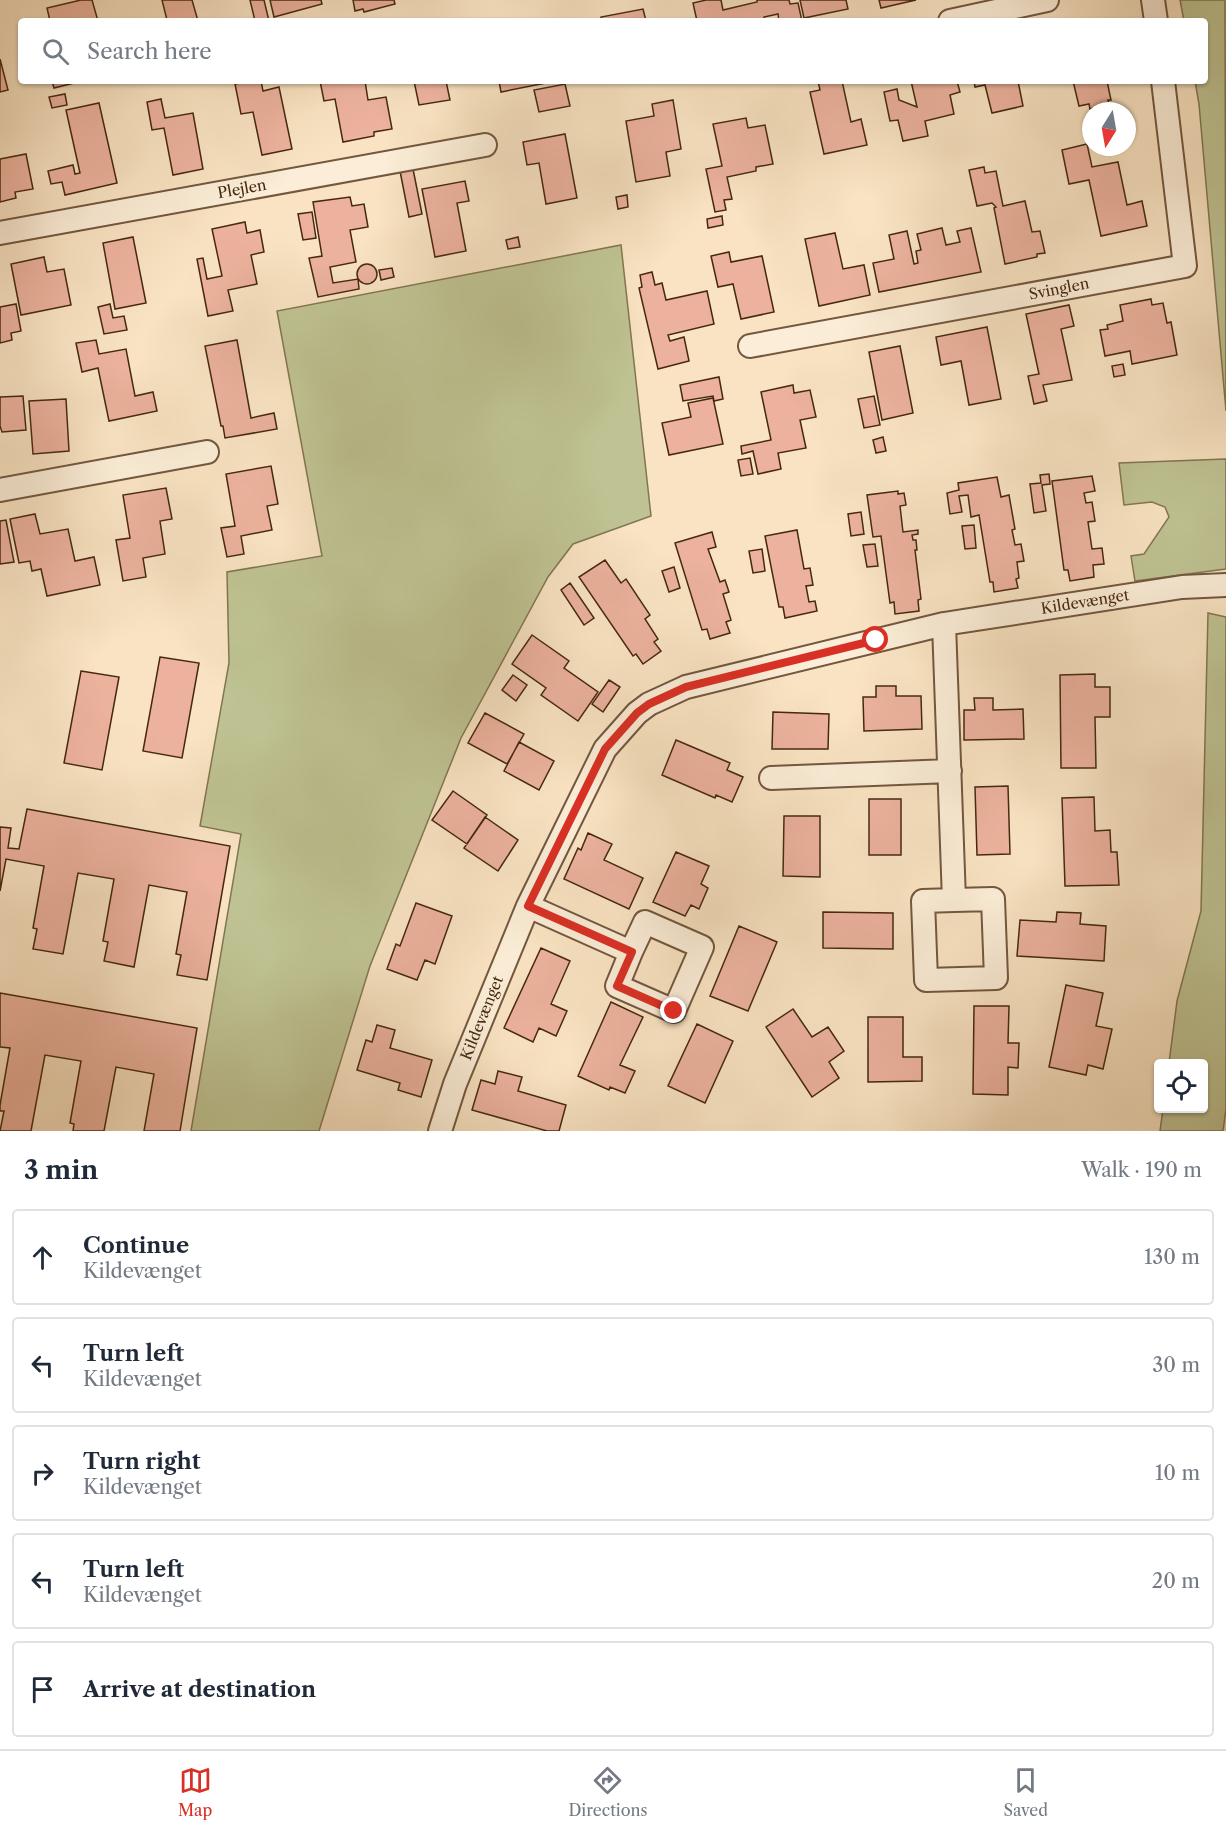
<!DOCTYPE html>
<html lang="en">
<head>
<meta charset="utf-8">
<style>
  :root { --surface:#fff; --page:#f6f6f7; --text:#1f2937; --muted:#747a83; --line:#e0e1e3; --accent:#d93025 }
  body { margin:0; font-family:"Libre Caslon Text",serif; background:var(--page); color:var(--text) }
  .controls { position:absolute; right:18px; bottom:18px; display:grid; overflow:hidden; border-radius:6px; box-shadow:0 2px 4px #0004 }
  .controls button { width:54px; height:54px; display:grid; place-items:center; padding:0; border:0; border-bottom:2px solid var(--line); background:var(--surface); color:var(--text); font:30px sans-serif }
  .compass { position:absolute; left:1082px; top:102px; width:54px; height:54px; border-radius:50%; background:var(--surface); box-shadow:0 2px 4px #0004; rotate:191deg }
  .stop { position:absolute; width:18px; height:18px; margin:-14px; border:4px solid #d93025; border-radius:50%; background:#fff }
  .stop.end { background:#d93025; border-color:#fff; box-shadow:0 2px 6px #0008 }
  .list { margin:0; padding:0; list-style:none }
  h2 { display:flex; justify-content:space-between; align-items:center; height:78px; margin:0; padding:0 24px; font-size:26px }
  h2 small { font-size:20px; font-weight:400; color:var(--muted) }
  .list li { display:grid; grid-template-columns:39px 1fr auto; gap:18px; align-items:center; box-sizing:border-box; height:96px; margin:0 12px 12px; padding:0 12px; border:2px solid var(--line); border-radius:6px }
  .list b { display:block; font-size:22px; white-space:nowrap }
  .list p { margin:0; font-size:20px; white-space:nowrap; color:var(--muted) }
  .list em { font-size:20px; font-style:normal; color:var(--muted) }
  .icon { flex:none; width:33px; height:33px; fill:none; stroke:currentColor; stroke-width:2; stroke-linecap:round; stroke-linejoin:round }
  .map { position:relative; flex:none; width:1226px; height:1131px; overflow:hidden }
  .search { position:absolute; background:var(--surface); box-shadow:0 2px 4px #0004; left:18px; right:18px; top:18px; height:66px; display:flex; align-items:center; gap:15px; box-sizing:border-box; padding:0 21px; border-radius:6px; color:var(--muted); font-size:22px }
  .sheet { height:618px; background:var(--surface) }
  nav { display:flex; justify-content:space-around; align-items:center; box-sizing:border-box; height:84px; border-top:2px solid var(--line); background:var(--surface); font-size:16px; color:var(--muted) }
  nav a { display:grid; justify-items:center; gap:3px }
  nav .on { color:var(--accent) }
  .map>svg:first-child { display:block }
</style>
</head>
<body>
<div class="map">
<svg width="1226" height="1131" viewBox="0 0 1226 1131">
  <rect width="100%" height="100%" fill="#f9e3c2"/>
  <filter id="stains"><feTurbulence type="fractalNoise" baseFrequency=".00333" numOctaves="4"/><feColorMatrix values="0 0 0 0 .2 0 0 0 0 .09 0 0 0 0 .02 0 0 0 .5 -.17"/></filter>
  <radialGradient id="worn" r=".72"><stop offset=".6" stop-color="#630" stop-opacity="0"/><stop offset="1" stop-color="#630" stop-opacity=".3"/></radialGradient>
  <path fill="#bfc393" stroke="#827652" stroke-width="1.5" d="M1180 0H1225L1226 411 1199 104 1195 81H1205V21H1184Z
    M621 245 651 516 573 544 548 577 461 738 370 966 319 1131H191L241 834 200 826 229 663 227 572 322 556 277 311Z
    M1226 459V569L1135 581 1131 556 1144 554 1169 517 1165 507 1152 502 1124 505 1119 463Z
    M1208 613 1226 617V1109L1223 1131H1160L1163 1109 1204 1108V1064L1169 1063 1177 1001 1201 911Z"/>
  <path fill="#ecb29d" stroke="#462812" stroke-width="1.5" d="M81 0H92L98 21H50L47 8Z
    M162 0H192L198 21H163L167 20Z
    M250 0H264L269 21H255Z
    M270 0H321L322 4 274 17Z
    M353 0H394L395 4 364 12 363 9 355 11Z
    M706 0H721L723 10 757 2V0H789L790 4 798 3 802 21H779L778 14 764 17 765 21H697L693 3Z
    M800 0H846L848 9 804 18Z
    M879 0H916L881 8Z
    M643 9 646 21H601V17Z
    M0 59 8 90 0 92Z
    M52 81H82L54 88Z
    M252 81H261L263 91 279 87 292 149 262 155 253 112 241 114 235 84Z
    M320 81H365L368 100 386 97 392 129 374 132V136L343 142 335 99 324 101Z
    M414 81H446L450 100 419 105Z
    M499 81H556L501 92Z
    M818 81H844H842L851 122 861 119 867 145 824 154 810 92 820 90Z
    M911 81H957L960 92 950 95 954 114 925 121 928 136 903 141 898 120 890 121 884 92 897 89 899 100 917 107Z
    M974 81H1018L1023 106 992 113 985 85 975 87Z
    M1073 81H1107L1111 100H1108L1109 104 1090 109 1089 104 1079 106Z
    M565 84 570 106 539 112 534 90Z
    M65 94 67 105 52 108 49 97Z
    M161 99 165 118 193 113 203 169 173 175 164 128 152 130 147 102Z
    M673 100 681 149 666 152 670 176 636 182 626 121 654 116 652 104Z
    M99 103 117 183 65 195 62 182 51 184 48 171 73 165 75 174 80 173 66 110Z
    M746 118 748 128 765 125 773 164 756 167V171L727 177 732 199 724 200 726 210 715 212 706 169 722 166 713 124Z
    M565 134 577 198 546 204 539 163 527 165 523 142Z
    M1087 144 1092 167 1118 162 1127 205 1142 201 1147 226 1101 236 1089 180 1069 184 1062 150Z
    M26 154 33 189 15 192 16 198 0 202V159Z
    M984 167 985 173 996 171 1003 206 1025 201 1032 232 1040 231 1045 253 1037 254V257L1005 264 994 208 996 207 992 203 977 206 969 170Z
    M413 169 422 214 409 217 400 171Z
    M465 181 469 201 457 203 466 251 435 257 422 189Z
    M627 195 628 207 618 209 616 197Z
    M350 197 352 206 364 204 368 227 350 230 356 262 330 267 333 283 358 279 359 289 318 297 309 258 322 256 313 202Z
    M312 212 316 238 303 240 298 214Z
    M722 216 723 225 708 228 707 219Z
    M245 222 247 233 260 230 264 252 251 255 257 284 228 290 233 311 208 316 197 259 203 258 207 279 222 276 212 229Z
    M942 228 946 245 960 242 957 231 971 228 981 272 879 292 873 263 894 259 889 235 907 231 914 264 918 263 916 251 921 250 917 234Z
    M835 233 843 269 864 265 870 295 819 306 805 239Z
    M133 237 146 303 115 309 103 243Z
    M518 237 520 247 508 249 506 240Z
    M729 252 731 262 762 256 774 312 741 319 733 284 718 287 711 256Z
    M44 257 47 272 64 269 71 305 21 315 11 264Z
    M357 274a10 10 0 1 1 20 0a10 10 0 1 1-20 0Z
    M392 268 394 277 381 280 379 270Z
    M652 272 655 285 662 283 666 300 707 291 714 324 668 335 670 341 684 337 689 361 658 369 639 288 642 287 640 275Z
    M1151 299 1152 305 1163 303 1167 323 1171 322 1177 355 1132 364 1130 351 1105 356 1100 330 1108 329 1107 325 1123 321 1120 305Z
    M16 304 21 331 11 333 12 340 0 343V307Z
    M110 304 113 318 124 316 127 330 104 334 98 307Z
    M1069 305 1074 326 1061 329 1072 380 1043 385 1047 401 1034 404 1028 376 1039 374 1026 314Z
    M987 327 1001 399 969 405 961 361 941 365 936 337Z
    M96 340 99 354 126 349 135 396 153 392 157 411 109 421 98 368 82 372 76 343Z
    M237 340 251 418 274 413 277 429 225 438 223 426H221L205 346Z
    M900 346 913 413 882 420 869 352Z
    M1123 364 1125 375 1114 377 1112 366Z
    M719 377 723 399 714 401 713 396 683 401 680 385Z
    M793 385 794 393 810 390 816 417 800 420 806 448 778 453 781 469 758 474 753 451 742 454 741 446 771 440 761 392Z
    M23 396 26 430 2 432 0 426V397Z
    M874 396 880 425 864 428 858 399Z
    M713 398 723 444 669 455 662 423 691 417 688 403Z
    M66 399 69 451 33 454 29 401Z
    M883 437 886 451 876 453 873 440Z
    M750 458 753 474 741 476 738 460Z
    M271 466 278 504 267 506 272 530 241 536 244 554 227 557 221 528 235 526 226 474Z
    M1049 474 1050 484 1042 485 1046 511 1034 513 1030 484 1041 483 1040 475Z
    M1092 476 1095 491 1084 493 1086 503 1092 502 1095 521 1088 522 1092 549 1102 548 1104 564 1093 565 1094 577 1070 581 1068 570H1064L1052 481Z
    M997 477 1001 497 1009 495 1015 529 1012 530 1015 545 1021 544 1024 561 1017 562 1019 578 1016 579 1018 588 994 592 993 582H990L979 515 971 517 968 495 959 496 962 512 950 514 947 493 959 490 958 483Z
    M166 488 172 519 160 521 165 554 143 558 146 577 123 581 116 540 130 538 123 495Z
    M898 491V494L904 493 906 505 900 506 903 532 918 530V534L912 535 913 540H916L917 550H915L921 599 918 600 919 611 895 614 894 602 890 603 881 536 873 537 867 495Z
    M861 512 864 534 851 536 848 514Z
    M35 514 40 534 68 529 75 561 94 557 100 585 47 596 41 569 32 571 30 561 19 563 10 519Z
    M6 520 14 562 0 564V521Z
    M974 525 976 548 965 549 962 526Z
    M797 530 804 569 810 568 813 585 806 586 809 602 815 601 817 611 785 618 783 607H779L765 536Z
    M712 532 716 547 708 549 720 582 725 580 729 592 723 594 731 620 726 622 730 633 710 639 707 629 702 630 675 543Z
    M875 544 878 566 867 567 863 545Z
    M762 549 765 571 753 573 749 551Z
    M605 560 621 583 626 579 650 615 645 619 658 639 654 642 661 651 643 664 636 654 633 656 579 577Z
    M674 567 680 588 669 592 662 571Z
    M570 583 594 618 584 625 561 590Z
    M532 635 569 661 564 668 598 692 578 721 541 695 546 688 512 664Z
    M160 657 199 663 182 758 143 751Z
    M81 671 119 677 102 770 64 763Z
    M1095 674V687H1110V717H1095L1096 768H1061L1060 675Z
    M513 675 527 685 516 701 502 690Z
    M609 680 620 687 603 712 592 704Z
    M876 686H896V696H921L922 729 864 731 863 697H876Z
    M974 698H993V710L1023 709 1024 739 964 740V710H975Z
    M773 712 829 714 828 749H772Z
    M485 713 524 734 507 764 468 743Z
    M676 740 730 763 727 770 743 777 732 802 716 795 715 798 662 775Z
    M519 742 554 761 539 790 504 771Z
    M1008 786 1010 854 977 855 975 787Z
    M453 791 487 815 467 844 432 820Z
    M1094 797 1095 831 1110 830 1111 852H1117L1119 885 1065 886 1062 798Z
    M869 799H901V855H869Z
    M27 809 230 846 207 980 177 975 181 955 176 954 187 892 149 885 134 967 104 961 108 942 103 941 114 879 78 873 63 954 33 949 37 929 33 928 44 866 6 859 0 891V827L11 828 8 848 19 849Z
    M784 816H820V877L783 876Z
    M485 817 518 840 498 871 464 848Z
    M588 833 612 844 604 860 643 878 629 909 564 879 578 848 581 850Z
    M676 852 709 866 701 884 708 888 699 909 691 905 685 916 653 902Z
    M416 903 452 916 435 964 425 960 417 980 387 969 396 944 400 946Z
    M823 912 893 913V949L823 948Z
    M1057 912 1081 913 1080 924 1106 926 1104 961 1017 956 1020 920 1056 922Z
    M739 926 777 942 748 1011 710 996Z
    M541 948 570 961 551 1004 567 1011 556 1036 539 1028 533 1042 504 1028Z
    M1066 985 1103 993 1096 1026 1112 1029 1103 1069 1088 1065 1086 1075 1049 1067Z
    M0 993 197 1028 180 1131H144L154 1074 116 1067 104 1131H73L74 1124 70 1123 81 1061 45 1055 31 1131H0L4 1111H0V1105L10 1048 0 1047Z
    M611 1002 643 1017 620 1065 635 1071 625 1093 610 1087 609 1090 578 1076Z
    M974 1006H1009L1008 1043H1019L1018 1068 1008 1067V1095L973 1094Z
    M793 1009 812 1037 828 1027 844 1051 829 1062 839 1078 812 1097 766 1027Z
    M868 1017H903V1057H922V1081L868 1082Z
    M697 1024 733 1041 705 1103 668 1086Z
    M377 1025 395 1030 390 1048 432 1060 421 1097 398 1090 400 1083 357 1070 366 1040 372 1042Z
    M498 1071 522 1077 518 1091 566 1105 559 1131H547L472 1110 481 1080 495 1084Z"/>
  <g fill="none" stroke-linecap="round" stroke-linejoin="round">
    <defs>
      <path id="street" d="M1153 0 1156 21
        M950 21 1047 0
        M0 233 485 145
        M750 346 1185 266 1163 81
        M0 490 207 452
        M944 624 954 900 923 901 926 980 996 978 993 899 954 900
        M771 778 950 771
        M528 906 631 952 617 986 674 1011 702 947 645 922 631 952
        M440 1131 455 1084 528 906 605 749 637 713 649 704 686 687 944 624 1182 587 1226 585"/>
    </defs>
    <use href="#street" stroke="#73573e" stroke-width="26"/>
    <use href="#street" stroke="#fbedd7" stroke-width="22"/>
  </g>
  <g fill="none" stroke-linecap="round" stroke-linejoin="round">
    <path stroke="#d93025" stroke-width="8" d="M674 1011 617 986 632 952 528 906 605 749 637 713 649 704 686 687 876 640"/>
  </g>
  <g text-anchor="middle" stroke-width="4.5" stroke-linejoin="round" paint-order="stroke">
    <g font-size="15" fill="#462812" stroke="#fbedd7">
      <text transform="translate(242 189) rotate(-10)" y="5">Plejlen</text>
      <text transform="translate(1059 289) rotate(-11)" y="5">Svinglen</text>
      <text transform="translate(1085 602) rotate(-9)" y="5">Kildevænget</text>
      <text transform="translate(482 1018) rotate(-68)" y="5">Kildevænget</text>
    </g>
  </g>
  <rect width="100%" height="100%" filter="url(#stains)"/>
  <rect width="100%" height="100%" fill="url(#worn)"/>
</svg>
<div class="controls">
<button><svg class="icon" aria-label="locate" viewBox="0 0 24 24"><circle cx="12" cy="12" r="6"/><path d="M12 2v4M12 18v4M2 12h4M18 12h4"/></svg></button>
</div>
<svg class="compass" viewBox="-18 -18 36 36"><path d="M0-13l5 13h-10z" fill="#e53935"/><path d="M0 13l5-13h-10z" fill="#747a83"/></svg>
<div class="stop" style="left:876px;top:640px"></div>
<div class="stop end" style="left:674px;top:1011px"></div>
<div class="search"><svg class="icon" aria-label="search" viewBox="0 0 24 24"><circle cx="10" cy="10" r="6"/><path d="M15 15l6 6"/></svg>Search here</div>
</div>
<section class="sheet">
<h2>3 min<small>Walk · 190 m</small></h2>
<ul class="list">
<li><svg class="icon" aria-label="ahead" viewBox="0 0 24 24"><path d="M12 20V5M6 11l6-6 6 6"/></svg><div><b>Continue</b><p>Kildevænget</p></div><em>130 m</em></li>
<li><svg class="icon" aria-label="left" viewBox="0 0 24 24"><path d="M17 20v-9H6M10 6l-5 5 5 5"/></svg><div><b>Turn left</b><p>Kildevænget</p></div><em>30 m</em></li>
<li><svg class="icon" aria-label="right" viewBox="0 0 24 24"><path d="M7 20v-9h11M14 6l5 5-5 5"/></svg><div><b>Turn right</b><p>Kildevænget</p></div><em>10 m</em></li>
<li><svg class="icon" aria-label="left" viewBox="0 0 24 24"><path d="M17 20v-9H6M10 6l-5 5 5 5"/></svg><div><b>Turn left</b><p>Kildevænget</p></div><em>20 m</em></li>
<li><svg class="icon" aria-label="arrive" viewBox="0 0 24 24"><path d="M6 21V4h12l-3 4 3 4H6"/></svg><div><b>Arrive at destination</b></div></li>
</ul>
</section>
<nav>
<a class="on"><svg class="icon" aria-label="map" viewBox="0 0 24 24"><path d="M3 6l6-2 6 2 6-2v14l-6 2-6-2-6 2zM9 4v14M15 6v14"/></svg>Map</a>
<a><svg class="icon" aria-label="directions" viewBox="0 0 24 24"><path d="M12 3l9 9-9 9-9-9zM9 14v-3h6M13 9l2 2-2 2"/></svg>Directions</a>
<a><svg class="icon" aria-label="saved" viewBox="0 0 24 24"><path d="M7 4h10v16l-5-4-5 4z"/></svg>Saved</a>
</nav>
</body>
</html>
